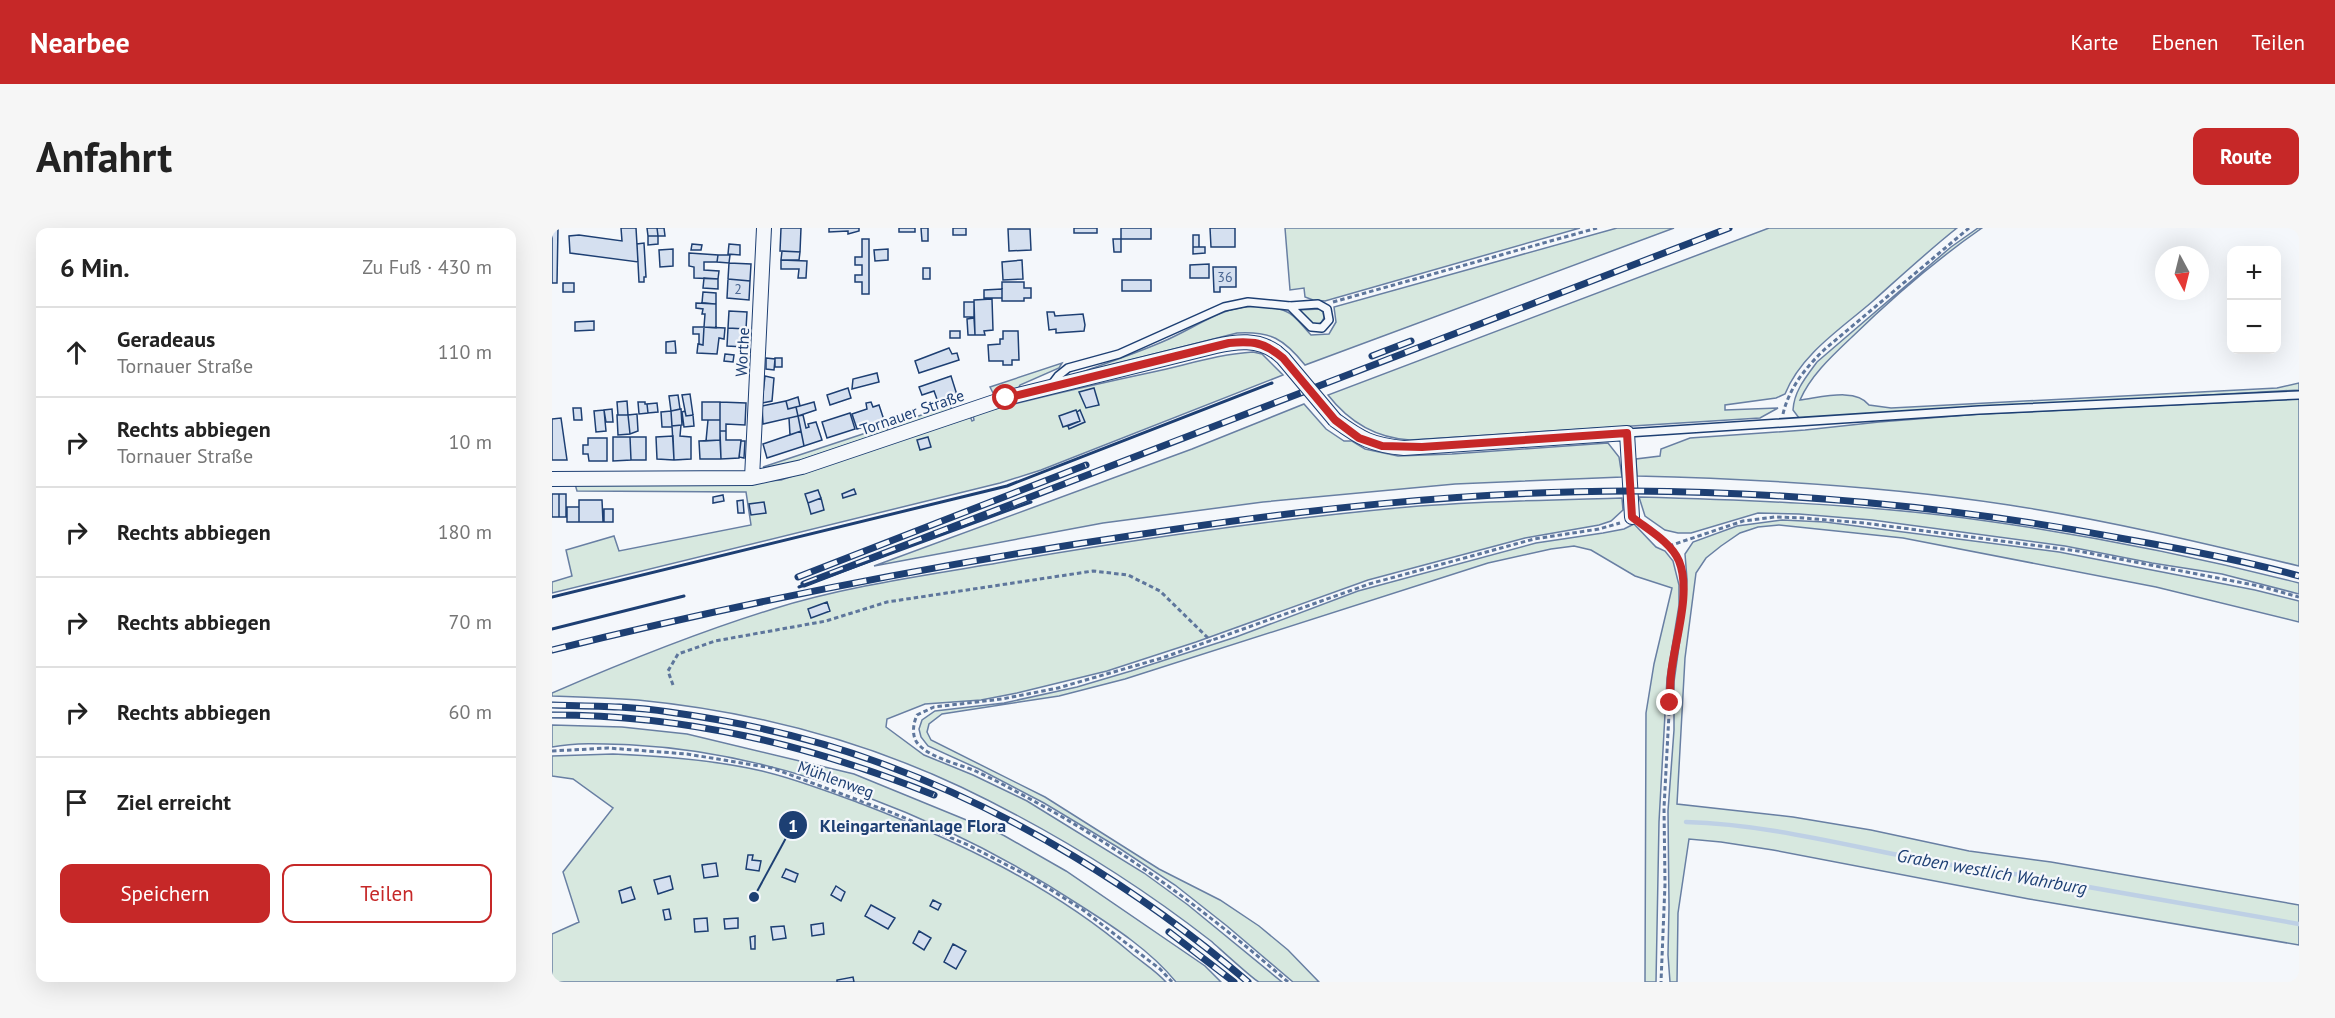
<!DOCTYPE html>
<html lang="de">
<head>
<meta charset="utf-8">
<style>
  :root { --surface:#fff; --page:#f6f6f6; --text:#222; --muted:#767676; --line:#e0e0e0; --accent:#c62828 }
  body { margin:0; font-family:"PT Sans",sans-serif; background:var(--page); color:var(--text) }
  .controls { position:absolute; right:18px; top:18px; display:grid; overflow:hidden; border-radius:12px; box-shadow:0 6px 24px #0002 }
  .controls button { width:54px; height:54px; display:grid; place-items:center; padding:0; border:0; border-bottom:2px solid var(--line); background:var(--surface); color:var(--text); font:30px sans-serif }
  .compass { position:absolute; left:1603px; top:18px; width:54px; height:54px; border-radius:50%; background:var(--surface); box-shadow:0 6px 24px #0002; rotate:173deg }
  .stop { position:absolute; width:18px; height:18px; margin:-14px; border:4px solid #c62828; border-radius:50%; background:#fff }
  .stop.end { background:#c62828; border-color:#fff; box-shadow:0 2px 6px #0008 }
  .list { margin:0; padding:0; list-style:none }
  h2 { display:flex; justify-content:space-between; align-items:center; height:78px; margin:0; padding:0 24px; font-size:26px }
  h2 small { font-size:20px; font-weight:400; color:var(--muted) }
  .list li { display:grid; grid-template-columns:39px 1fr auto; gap:18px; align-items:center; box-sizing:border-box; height:90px; padding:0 24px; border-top:2px solid var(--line) }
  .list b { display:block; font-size:22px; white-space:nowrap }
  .list p { margin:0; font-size:20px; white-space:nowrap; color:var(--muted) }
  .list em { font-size:20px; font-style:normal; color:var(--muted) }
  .actions { display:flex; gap:12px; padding:18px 24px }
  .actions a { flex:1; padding:14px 0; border:2px solid var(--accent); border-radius:12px; text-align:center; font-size:21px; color:var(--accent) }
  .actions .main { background:var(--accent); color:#fff }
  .icon { flex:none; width:33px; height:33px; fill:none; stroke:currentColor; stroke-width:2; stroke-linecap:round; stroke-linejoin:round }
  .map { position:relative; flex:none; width:1747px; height:754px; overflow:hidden; border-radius:12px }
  header { display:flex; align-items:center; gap:36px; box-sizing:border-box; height:84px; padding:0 30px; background:var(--accent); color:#fff }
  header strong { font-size:28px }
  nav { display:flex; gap:33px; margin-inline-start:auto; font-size:21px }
  .intro { display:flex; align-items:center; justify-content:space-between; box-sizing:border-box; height:144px; padding:0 36px }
  h1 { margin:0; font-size:42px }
  .button { padding:15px 27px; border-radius:12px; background:var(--accent); color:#fff; font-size:21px; font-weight:700 }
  main { display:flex; gap:36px; padding:0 36px }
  aside { flex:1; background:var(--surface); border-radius:12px; box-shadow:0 6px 24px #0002 }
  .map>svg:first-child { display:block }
</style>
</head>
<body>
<header>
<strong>Nearbee</strong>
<nav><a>Karte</a><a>Ebenen</a><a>Teilen</a></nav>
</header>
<div class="intro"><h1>Anfahrt</h1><a class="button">Route</a></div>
<main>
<aside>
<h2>6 Min.<small>Zu Fuß · 430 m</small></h2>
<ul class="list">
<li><svg class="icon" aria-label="ahead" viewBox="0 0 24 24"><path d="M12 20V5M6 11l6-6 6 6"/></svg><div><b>Geradeaus</b><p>Tornauer Straße</p></div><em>110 m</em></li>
<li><svg class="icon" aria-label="right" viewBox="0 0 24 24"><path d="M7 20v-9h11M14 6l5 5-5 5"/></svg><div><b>Rechts abbiegen</b><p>Tornauer Straße</p></div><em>10 m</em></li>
<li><svg class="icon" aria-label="right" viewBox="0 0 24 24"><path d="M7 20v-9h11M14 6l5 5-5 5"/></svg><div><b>Rechts abbiegen</b></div><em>180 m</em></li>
<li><svg class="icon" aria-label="right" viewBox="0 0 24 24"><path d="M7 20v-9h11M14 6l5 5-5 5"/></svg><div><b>Rechts abbiegen</b></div><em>70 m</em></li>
<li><svg class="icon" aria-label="right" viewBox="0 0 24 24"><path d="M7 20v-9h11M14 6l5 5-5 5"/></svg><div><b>Rechts abbiegen</b></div><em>60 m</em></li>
<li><svg class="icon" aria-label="arrive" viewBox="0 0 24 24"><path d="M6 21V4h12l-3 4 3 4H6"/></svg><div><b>Ziel erreicht</b></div></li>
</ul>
<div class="actions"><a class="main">Speichern</a><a>Teilen</a></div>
</aside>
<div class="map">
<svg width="1747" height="754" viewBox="0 0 1747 754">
  <rect width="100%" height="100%" fill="#f4f7fb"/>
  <path fill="#d7e8df" stroke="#687fa3" stroke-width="1.5" d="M733 0H1028L773 73 761 72 753 69 752 60 738 62Z
    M1065 0H1122L753 137C732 111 719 103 685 105L527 145C555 135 582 126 610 114 651 97 678 69 727 81 742 84 749 97 759 107L777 106 784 94 782 79Z
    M1217 0H1405C1376 23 1349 48 1321 73 1290 100 1249 126 1233 166L1224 170 1173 177V182L1226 180 1208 190 858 212C824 210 797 194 776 167Z
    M1426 0H1430C1384 32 1340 70 1300 109 1280 128 1259 147 1248 172 1267 170 1304 159 1317 177L1339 180 1725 160 1747 155V162L1247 190 1241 182C1242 163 1254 149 1265 134L1399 19Z
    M768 81 771 84 772 90 769 95C757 99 753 90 745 82Z
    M701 124 710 126 731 147 489 242 448 255 0 365V354L20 348 14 322 62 308 67 323 199 297 194 264 25 263 23 256 190 255 229 252 418 188 420 193 422 192 421 187C482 170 540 157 601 144 634 137 667 126 701 124Z
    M510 135 507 140 468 157 466 161 442 167 438 159Z
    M1747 171V338C1651 315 1555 292 1457 277 1334 258 1209 251 1085 248L1084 231 1108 228 1109 221 1138 210 1253 202 1327 194 1428 186Z
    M752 176 774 201 792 213H800L813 221 846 228 900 226 1056 215 1067 229 1070 249 903 256 711 274 551 295 322 338 640 221Z
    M399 177V182L343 201 340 197Z
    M335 198 336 203 225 240 211 239Z
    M1087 269C1196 272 1305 276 1413 290 1525 305 1637 327 1747 355V366L1670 346 1600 335 1513 318 1320 292 1247 286 1206 285 1139 305H1126L1113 302 1093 288Z
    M1070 270 1071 282 1059 293 1047 297 973 310 816 352 644 414 555 443 465 465 429 472 373 476 335 491 334 499 372 527 421 547 475 573 592 645 636 677 730 754C724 754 713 754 707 754 703 753 666 719 659 713 582 653 497 601 409 559 307 511 198 483 86 472 58 470 29 469 0 468V465C72 434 146 404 221 381 297 357 384 346 463 332 593 310 724 291 856 279 927 273 998 272 1070 270Z
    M1230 292 1273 294 1507 324 1703 362 1747 373V394L1604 359 1351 310 1227 297 1206 299 1188 305 1169 318 1154 330 1144 345 1133 430 1125 576 1241 589 1319 602 1417 623 1499 634 1747 677V717L1477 671 1221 622 1169 614 1137 611 1126 685 1125 754H1118L1116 727 1117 679 1116 583 1122 502V454L1134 369 1135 351 1133 326 1141 314 1185 298Z
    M1082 296 1104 319 1113 323 1121 333 1127 357V377L1115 450 1107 594 1104 754H1093L1094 485 1102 436 1120 360 1083 348 1039 322 1022 318 999 321 936 335 573 451 507 468 390 486 377 496 375 504 379 512 493 569 607 641 668 672 707 698 736 722 767 754H741L675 698 623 657 567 620 492 575 427 541 376 518 369 509 367 501 370 492 383 483 452 475 525 459 579 443 684 409 806 363 984 315 1051 305 1072 301Z
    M0 497 70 499 135 506 302 546 451 607 514 643 653 738 669 754H624C599 723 562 699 529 678 402 594 234 525 81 517 55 516 27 514 0 519Z
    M61 526C111 528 162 532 210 543 244 551 277 564 310 576 406 613 500 658 579 725 591 735 603 742 614 754H0V706L27 694 11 644 61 580 21 551 0 548V528Z"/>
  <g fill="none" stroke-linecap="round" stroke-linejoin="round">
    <path stroke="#bed0e5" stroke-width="4.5" d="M1134 594C1242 597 1344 633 1451 644L1747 696"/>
  </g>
  <path fill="#d5e0f0" stroke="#1d3f73" stroke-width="1.5" d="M0 0H6L5 55H0Z
    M69 0H84L86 34 18 25 17 8 27 7 70 13Z
    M95 0H105L106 8H96Z
    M105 0H112L113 8H106Z
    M229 0H249L248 24 228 23Z
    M277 0H307V3L296 6V3L277 4Z
    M347 0H363V4H347Z
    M369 0H376V13H370Z
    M401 0H414V7H401Z
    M522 0H545V5H522Z
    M569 0H599V11H569Z
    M658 0H683V19H659Z
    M456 1H478L479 22 457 23Z
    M641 7H647V19H641Z
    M96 8H106V16L96 17Z
    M310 11H317V66H310V54H303V47H310V37H303V29H310Z
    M561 11H569V24H562Z
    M92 15 94 49H92V54H87L85 16Z
    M140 16 150 17 149 22H139Z
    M177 16 188 17V27L176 26Z
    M641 19H653V25L641 26Z
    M121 21V38L108 39 107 22Z
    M336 21V32L323 33 322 22Z
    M230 23 248 24 247 32H229Z
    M137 25 166 27 165 34H152V42L167 43 166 51 142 50V39L137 38Z
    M166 27H178L177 35 165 34Z
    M229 32 255 33 254 50H246L247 41H229Z
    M470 32 471 51 451 52 450 34Z
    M177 35 199 36 198 53 176 51Z
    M657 36V50H638V37Z
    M661 39H684V59H668V64H662Z
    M371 40H378V51H371Z
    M152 50 166 51V61L151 60Z
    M176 51 198 53 197 72 175 70Z
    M570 52H599V63H570Z
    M450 54H472V60H479V70H472V73H450Z
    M11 55H22V64H11Z
    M450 61V70H432V62Z
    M151 64 164 65V76L150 75Z
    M440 71 441 102 432 103 433 107H423L422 72Z
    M412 74H422V89H412Z
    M144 75 164 76V100L152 99 153 86H150L151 81 144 80Z
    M177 83 195 84 194 101 176 100Z
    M495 84H502L503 88 531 86 533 97 532 103 504 105V101L497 102Z
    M422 90 423 107H416L415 91Z
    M42 93V102L23 103V94Z
    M141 99H152L151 117 147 116V106H141Z
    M152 99 173 100 172 111 167 110 165 126 145 125 146 116 151 117Z
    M176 100 194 101 193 119 175 118Z
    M398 103H408V110H398Z
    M451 103H466L467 132H460V137H451V133H437L436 117 448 116V111H451Z
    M123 113 124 125H114V114Z
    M397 120 400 126 405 125 407 132 367 145 363 133Z
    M173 126 182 127 181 134 172 133Z
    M214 130 223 131 222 142 214 141Z
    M223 130H230V139H223Z
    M325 145 327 154 300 161 301 151Z
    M213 148 222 150 220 173 210 175Z
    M399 148 405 167 386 174 382 163 370 167 367 159Z
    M296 160 299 170 278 177 275 167Z
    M542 160 547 177 534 180 527 164Z
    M138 166 141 187 134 188 130 167Z
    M126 167 128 181 119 183 117 168Z
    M246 169 248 178 236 181 234 173Z
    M75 173 76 187H66L65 174Z
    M234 173 236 181 244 179 246 188 211 196 210 178Z
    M86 174H93V176H95L96 185 87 186Z
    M150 174H168V192H150Z
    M168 174 194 175 193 197 174 196V203H168Z
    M262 174 264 182 246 188 244 179Z
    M319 174 321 179 327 177 332 192 305 201 300 186 315 181 314 175Z
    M105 175 106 184 96 185 95 176Z
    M21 180H29L30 192H22Z
    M60 181 61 194H54L52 182Z
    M129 181 130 197 120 198 119 183Z
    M52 182 54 203 44 204 42 183Z
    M524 182 528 193 511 199 507 188Z
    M528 182 533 194 517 201 516 198 528 193 525 184Z
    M119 183 120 199H110L109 184Z
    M133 183 134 188 141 187 142 198 132 199 130 184Z
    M298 185 303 201 275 210 270 194Z
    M85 186 86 203 78 206 76 187Z
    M65 187H76L78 206 66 207Z
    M251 187 254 200 257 199 256 196 264 194 270 212 252 218 246 188Z
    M246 188 249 203 238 207 237 190Z
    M9 190 15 232H0V191Z
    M156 192H168V212L154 213Z
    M129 197 128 208 139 209V231L122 232 120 198Z
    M168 203H174V212H189L187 230 169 231Z
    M249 203 252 218 215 230 211 216Z
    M121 208 122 232 105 231 104 209Z
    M61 209H78L79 232 61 233Z
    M78 209H94V232H79Z
    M376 209 379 219 368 222 365 212Z
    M36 210H55V233H37L36 226H31V217H36Z
    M168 212 169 231H148L147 213Z
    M189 213H193L192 230 187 229Z
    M302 261 304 266 291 270 290 266Z
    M266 262 269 270 256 275 253 266Z
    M0 266H7V289H0Z
    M7 266H14V289H7Z
    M171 267 172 273 161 275V269Z
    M269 270 272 282 259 286 256 275Z
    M27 272H50L51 294H27Z
    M191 272 192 285H186L185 273Z
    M212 274 214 285 199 287 197 276Z
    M15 279H27V294H15Z
    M52 281H61V294H52Z
    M275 374 278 383 259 390 256 381Z
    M196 627H201L200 632 209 633 207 643 194 641Z
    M164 635 166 648 152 650 150 637Z
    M234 641 246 646 243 654 230 649Z
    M118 648 121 661 106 666 102 652Z
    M284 658 293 664 289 673 279 667Z
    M79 659 83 671 70 675 67 663Z
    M381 672 389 676 386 682 378 678Z
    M319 677 343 690 336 701 313 688Z
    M117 681 119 691 113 692 111 682Z
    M155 690 156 703 143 704 142 691Z
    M186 690V700L173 701 172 691Z
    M271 695 272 706 260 708 259 697Z
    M232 698 234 710 221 712 219 699Z
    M367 703 379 710 372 722 361 715Z
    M203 708V721H199L198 709Z
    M401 716 414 723 404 741 392 734Z
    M301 749 302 754H285V752Z"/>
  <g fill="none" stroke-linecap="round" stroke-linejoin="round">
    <defs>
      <path id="lane" d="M500 156 506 148 516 140 567 126 672 79 696 74 738 78 766 76 775 81 777 92 770 100 759 99 738 78
        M1075 205 1427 182 1747 167"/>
      <path id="street" d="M783 192C809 211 820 217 852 220L1075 205 1080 289
        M200 250 212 0
        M0 251 200 250 250 239 454 170 664 118C685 113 706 111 724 124"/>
    </defs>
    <use href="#lane" stroke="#1d3f73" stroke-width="10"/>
    <use href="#street" stroke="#1d3f73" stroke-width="16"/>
    <path stroke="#5e769c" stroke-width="3" stroke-dasharray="4.5 3" stroke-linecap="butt" d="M781 74 1045 0
      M1231 186C1237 160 1254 139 1273 121L1417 0
      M1091 298 1117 318 1127 332 1131 358 1130 380 1119 448 1112 580 1113 656 1109 754
      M1117 318 1191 293 1223 289 1252 290 1312 295 1526 323 1707 358 1747 369
      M121 457 116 443 126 426 163 413 274 393 335 374 541 343 576 347 608 363 659 413
      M0 523 56 520 135 526 220 540 341 585 416 617 480 650 531 682 608 741 620 754
      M736 754C659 687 578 626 489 577 469 566 449 555 428 545 409 536 382 532 367 517 359 509 361 496 365 487L382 479 450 471 506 460 610 430 817 356 982 311 1047 301 1068 295"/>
    <use href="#lane" stroke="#f4f7fb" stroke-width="7"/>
    <use href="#street" stroke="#f4f7fb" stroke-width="14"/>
    <defs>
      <path id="rail" d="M820 128 859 113
        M246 349 534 237
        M252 356 1177 0
        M0 422C193 374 387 336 584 307 748 282 912 263 1079 263 1245 264 1410 280 1573 311 1631 321 1690 332 1747 348
        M0 477C39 478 79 478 117 484 189 494 261 510 328 535 460 583 590 663 696 754
        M0 487C134 487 258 517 382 567
        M617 704 682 754"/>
    </defs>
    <use href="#rail" stroke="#1d3f73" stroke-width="7"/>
    <use href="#rail" stroke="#f4f7fb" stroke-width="4.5" stroke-dasharray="14" stroke-linecap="butt"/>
    <defs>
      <path id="street-bridge" d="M724 124 731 130 783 192"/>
    </defs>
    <use href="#street-bridge" stroke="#1d3f73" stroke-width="16" stroke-linecap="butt"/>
    <use href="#street-bridge" stroke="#f4f7fb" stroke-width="14"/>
    <path stroke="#1d3f73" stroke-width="3" d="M247 359 479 274
      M0 369 455 258 720 155
      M0 401 132 368"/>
  </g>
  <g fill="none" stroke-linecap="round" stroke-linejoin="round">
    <path stroke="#c62828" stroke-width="8" d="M454 170 677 115C701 113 712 114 731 130L783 192 807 210 830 218 870 219 1075 205 1080 289C1095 301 1119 314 1127 333 1140 365 1122 414 1119 447 1118 457 1118 466 1118 475"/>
  </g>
  <g text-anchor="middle" stroke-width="4.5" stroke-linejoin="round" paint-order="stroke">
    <g font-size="14" fill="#4b6792">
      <text x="673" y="54">36</text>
      <text x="186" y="66">2</text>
    </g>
    <g font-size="16" fill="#1d3f73" stroke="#f4f7fb">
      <text transform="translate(190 124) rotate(-87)" y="6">Worthe</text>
      <text transform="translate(360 184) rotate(-19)" y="6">Tornauer Straße</text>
      <text transform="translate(284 551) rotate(20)" y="6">Mühlenweg</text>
    </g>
    <g font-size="18" font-style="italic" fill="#1d3f73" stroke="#f4f7fb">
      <text transform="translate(1440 644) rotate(10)" y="6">Graben westlich Wahrburg</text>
    </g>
  </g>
  <path fill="none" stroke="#1d3f73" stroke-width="2" d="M202 669L241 597"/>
  <g fill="#1d3f73" stroke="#f4f7fb" stroke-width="2">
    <circle cx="202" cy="669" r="6"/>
    <circle cx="241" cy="597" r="15"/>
  </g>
  <g font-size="18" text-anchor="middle" font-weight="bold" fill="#fff">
    <text x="241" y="604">1</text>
  </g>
  <g font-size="18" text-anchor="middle" font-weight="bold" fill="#1d3f73" stroke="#f4f7fb" stroke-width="4.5" stroke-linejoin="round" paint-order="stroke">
    <text x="361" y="604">Kleingartenanlage Flora</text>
  </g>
</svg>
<div class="controls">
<button>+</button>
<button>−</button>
</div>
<svg class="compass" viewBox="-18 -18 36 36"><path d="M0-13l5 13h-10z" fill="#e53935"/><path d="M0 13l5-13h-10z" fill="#767676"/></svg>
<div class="stop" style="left:454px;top:170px"></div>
<div class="stop end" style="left:1118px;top:475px"></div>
</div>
</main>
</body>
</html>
